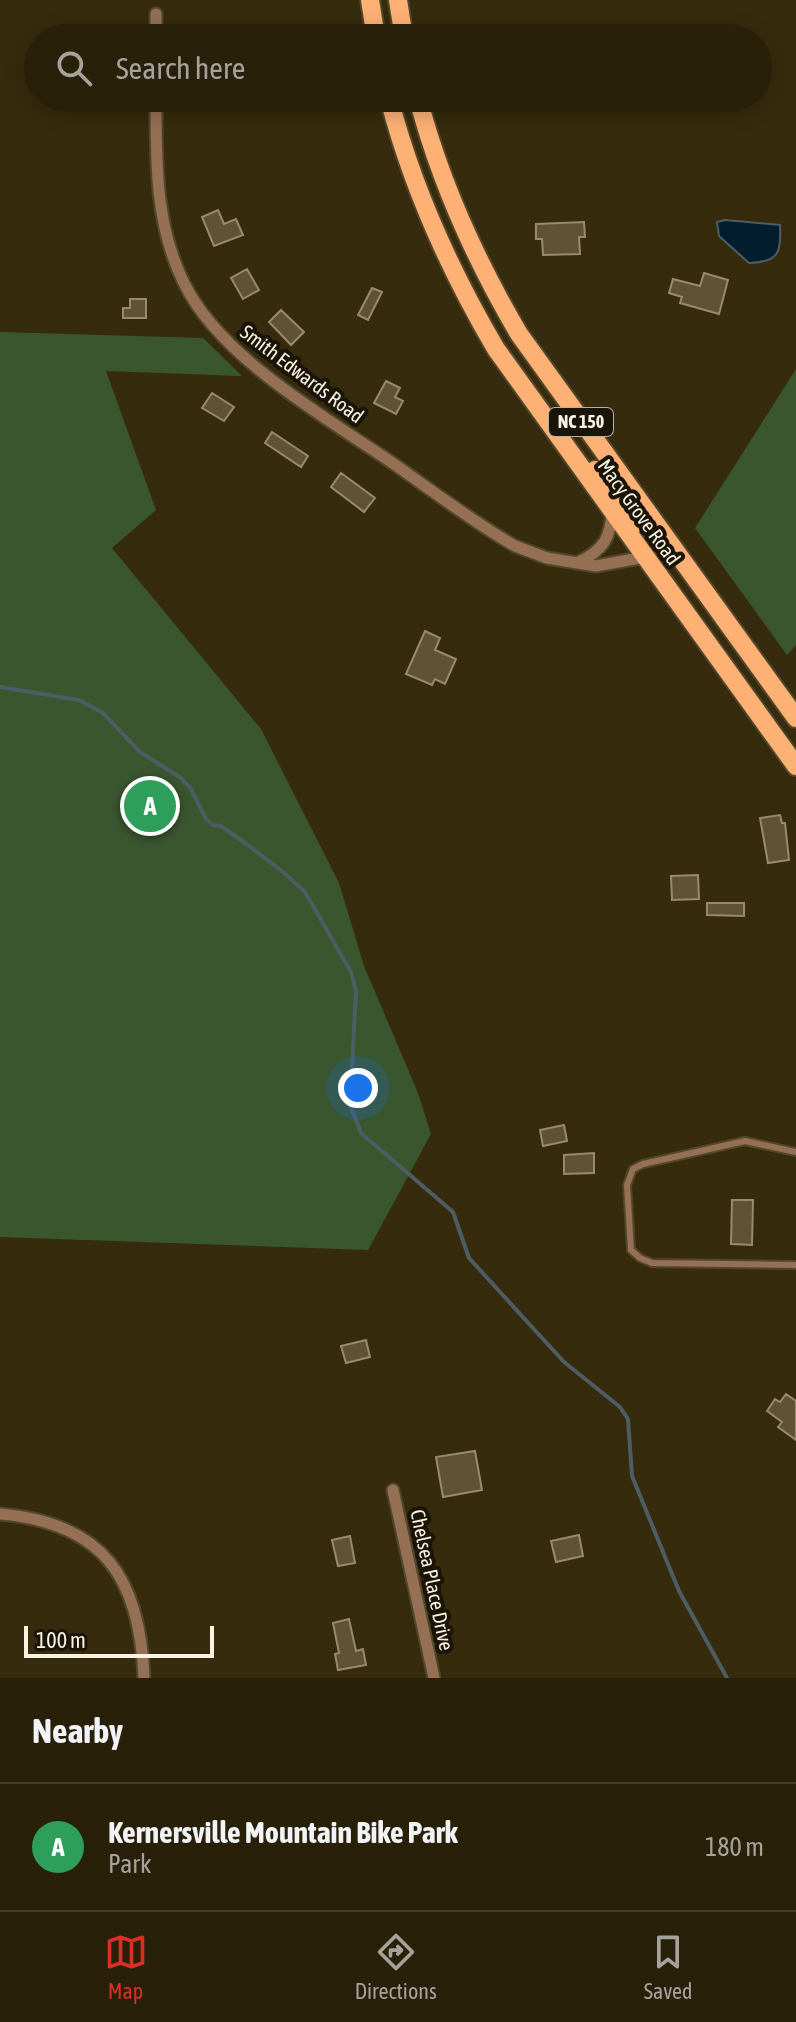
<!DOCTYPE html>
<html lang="en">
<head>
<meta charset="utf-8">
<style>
  :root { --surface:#29200a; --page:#312813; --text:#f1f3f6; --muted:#a5a39c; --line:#453e2b; --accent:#d93025 }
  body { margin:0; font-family:"Asap Condensed",sans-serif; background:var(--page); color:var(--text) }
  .scale { position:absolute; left:24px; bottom:20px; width:190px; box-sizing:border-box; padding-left:8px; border:4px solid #fbf3e2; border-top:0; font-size:22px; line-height:28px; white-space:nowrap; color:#fbf3e2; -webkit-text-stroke:6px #1a1508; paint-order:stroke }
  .you { position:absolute; left:358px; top:1088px; width:28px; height:28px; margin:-20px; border:6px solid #fff; border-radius:50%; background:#1a73e8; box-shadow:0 0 0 12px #1a73e833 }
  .badge { display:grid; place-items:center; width:52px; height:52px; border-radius:50%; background:var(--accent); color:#fff; font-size:26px; font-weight:700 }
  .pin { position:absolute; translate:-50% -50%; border:4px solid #fff; box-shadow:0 2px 8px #0006 }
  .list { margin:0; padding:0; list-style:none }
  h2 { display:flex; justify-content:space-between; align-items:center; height:104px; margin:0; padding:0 32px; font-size:34px }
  h2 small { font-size:26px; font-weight:400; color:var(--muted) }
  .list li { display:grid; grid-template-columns:52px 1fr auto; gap:24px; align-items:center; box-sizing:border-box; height:128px; padding:0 32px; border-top:2px solid var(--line) }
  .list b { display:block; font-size:30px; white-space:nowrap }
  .list p { margin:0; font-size:26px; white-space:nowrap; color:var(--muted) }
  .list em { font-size:26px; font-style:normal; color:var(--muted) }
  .icon { flex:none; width:44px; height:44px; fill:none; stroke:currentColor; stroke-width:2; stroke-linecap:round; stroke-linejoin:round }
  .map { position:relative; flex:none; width:796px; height:1678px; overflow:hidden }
  .search { position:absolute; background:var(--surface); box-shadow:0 4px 20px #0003; left:24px; right:24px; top:24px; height:88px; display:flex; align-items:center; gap:20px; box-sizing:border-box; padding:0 28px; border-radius:44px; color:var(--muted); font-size:30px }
  .sheet { height:232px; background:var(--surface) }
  nav { display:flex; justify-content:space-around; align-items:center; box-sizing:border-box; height:112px; border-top:2px solid var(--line); background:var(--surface); font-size:22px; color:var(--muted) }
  nav a { display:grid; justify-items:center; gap:4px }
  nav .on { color:var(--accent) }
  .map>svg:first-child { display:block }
</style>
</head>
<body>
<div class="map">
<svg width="796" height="1678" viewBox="0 0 796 1678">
  <rect width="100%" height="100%" fill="#372b0d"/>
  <path fill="#3a562f" d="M0 332 203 338 242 376 106 371 156 510 112 548 261 729 339 883 364 966 418 1093 431 1134 368 1250 0 1237Z
    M796 369V645L787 655 695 528Z"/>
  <path fill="#021d2e" stroke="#4d5d64" stroke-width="2" d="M725 220 780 225C781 253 779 262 749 263L719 236 717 222Z"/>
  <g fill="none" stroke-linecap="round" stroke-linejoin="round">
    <path stroke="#4d5d64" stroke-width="4" d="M0 687 79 700 103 713 140 752 181 778 191 789 206 819 213 825 221 826 245 843 282 871 305 892 351 972 356 991 350 1105 361 1133 453 1212 469 1258 564 1362 620 1407 628 1419 632 1476 679 1591 727 1678"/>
  </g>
  <path fill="#605335" stroke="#998a6b" stroke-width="2" d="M218 210 224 224 236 219 243 235 214 246 202 217Z
    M584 222 585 237H579L580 254 543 255 542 239H536V224Z
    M247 269 259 290 243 299 231 278Z
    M704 273 728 280 719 314 680 303 682 297 669 293 673 279 700 286Z
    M372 288 382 292 368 320 358 315Z
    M130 299H146V318H123V308H130Z
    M281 310 304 332 291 345 269 322Z
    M386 381 400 388 395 397 403 401 396 414 374 403Z
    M212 393 234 407 224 421 202 408Z
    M272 432 308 456 301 467 265 443Z
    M341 473 375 498 364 512 331 487Z
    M425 631 440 638 435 650 456 659 445 684 435 679 432 685 406 674Z
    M780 815 782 823H785L789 860 768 863 760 818Z
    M698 875 699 899 672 900 671 876Z
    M707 903H744V916L707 915Z
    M564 1125 567 1141 543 1146 540 1130Z
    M594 1153V1173L564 1174V1155Z
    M732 1200H753L752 1245 731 1244Z
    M366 1340 370 1357 346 1363 341 1346Z
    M786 1394 796 1401V1440L778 1427 782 1422 767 1411 775 1399 780 1402Z
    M475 1451 482 1490 443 1497 436 1457Z
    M579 1535 583 1556 556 1562 551 1541Z
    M350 1536 355 1563 338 1566 332 1540Z
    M349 1619 356 1651 363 1649 366 1665 338 1670 335 1654 339 1653 333 1623Z"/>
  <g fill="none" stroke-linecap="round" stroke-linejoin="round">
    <defs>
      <path id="service" d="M796 1152 745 1141 643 1164 633 1169 627 1185 631 1250 640 1258 652 1263 796 1265"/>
      <path id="minor" d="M156 38V14
        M156 98C156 161 155 225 184 283 220 358 327 418 394 464 434 492 473 522 515 546L547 558 596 566 645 557
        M579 562C603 550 611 538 612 511
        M393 1490 434 1678
        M0 1514C104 1523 140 1578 144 1678"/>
      <path id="primary" d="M370 0 376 38
        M398 0 404 38
        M389 98C412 187 449 269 496 349L796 766
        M418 98C440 182 475 259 519 334L796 718
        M595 470 636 520 644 524 654 523"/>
    </defs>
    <use href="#service" stroke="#52472b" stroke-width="10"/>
    <use href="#minor" stroke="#52472b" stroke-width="15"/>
    <use href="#primary" stroke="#52472b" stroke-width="22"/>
    <use href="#service" stroke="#957054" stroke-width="6"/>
    <use href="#minor" stroke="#957054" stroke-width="11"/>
    <use href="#primary" stroke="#fdb175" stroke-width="18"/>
  </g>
  <g text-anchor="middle" stroke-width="8" stroke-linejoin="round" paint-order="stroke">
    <rect fill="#1a1508" stroke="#b8b0a1" stroke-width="2" x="549" y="408" width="64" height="28" rx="6"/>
    <g font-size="18" font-weight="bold" fill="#fbf3e2">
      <text x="581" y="428">NC 150</text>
    </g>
    <g font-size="20" fill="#fbf3e2" stroke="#1a1508">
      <text transform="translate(302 374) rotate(37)" y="7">Smith Edwards Road</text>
      <text transform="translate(639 512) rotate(54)" y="7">Macy Grove Road</text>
      <text transform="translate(432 1580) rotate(78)" y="7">Chelsea Place Drive</text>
    </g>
  </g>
</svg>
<div class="scale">100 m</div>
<div class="you"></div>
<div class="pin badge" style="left:150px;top:806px;background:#2e9e5b">A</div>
<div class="search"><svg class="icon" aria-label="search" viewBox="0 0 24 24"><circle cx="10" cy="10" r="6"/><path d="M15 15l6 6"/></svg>Search here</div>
</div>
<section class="sheet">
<h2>Nearby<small></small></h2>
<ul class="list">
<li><span class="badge" style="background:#2e9e5b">A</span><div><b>Kernersville Mountain Bike Park</b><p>Park</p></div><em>180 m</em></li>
</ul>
</section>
<nav>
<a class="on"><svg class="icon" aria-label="map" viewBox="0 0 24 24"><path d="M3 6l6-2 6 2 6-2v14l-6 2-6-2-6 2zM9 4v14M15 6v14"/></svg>Map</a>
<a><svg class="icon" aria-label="directions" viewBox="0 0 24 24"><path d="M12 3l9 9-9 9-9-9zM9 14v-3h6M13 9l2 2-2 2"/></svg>Directions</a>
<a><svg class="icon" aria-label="saved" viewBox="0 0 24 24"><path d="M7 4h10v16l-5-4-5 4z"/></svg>Saved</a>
</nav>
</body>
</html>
